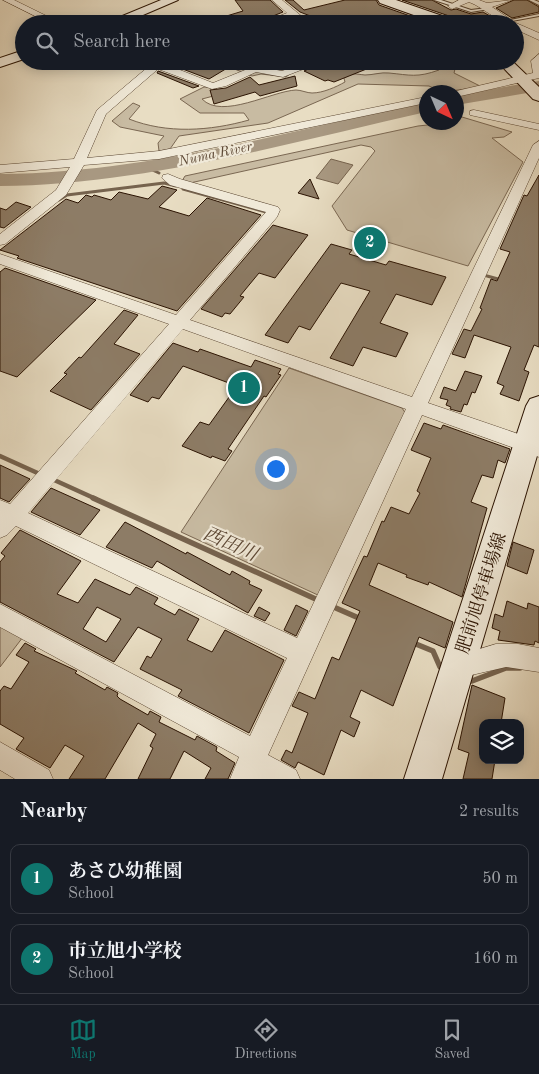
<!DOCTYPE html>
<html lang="en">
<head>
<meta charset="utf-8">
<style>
  :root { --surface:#171b24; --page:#242831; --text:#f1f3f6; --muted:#9ea1a6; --line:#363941; --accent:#0f766e }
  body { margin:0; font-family:"Old Standard TT","Noto Serif JP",serif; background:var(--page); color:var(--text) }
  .controls { position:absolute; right:15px; bottom:15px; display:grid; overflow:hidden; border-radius:10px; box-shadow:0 2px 12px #0003 }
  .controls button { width:45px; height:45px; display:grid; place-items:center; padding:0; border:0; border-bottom:1px solid var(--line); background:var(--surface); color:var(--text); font:25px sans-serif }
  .compass { position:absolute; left:419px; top:85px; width:45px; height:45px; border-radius:50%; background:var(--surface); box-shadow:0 2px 12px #0003; rotate:136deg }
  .you { position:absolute; left:275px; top:468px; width:18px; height:18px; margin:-12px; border:4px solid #fff; border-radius:50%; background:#1a73e8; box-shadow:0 0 0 8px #1a73e833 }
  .badge { display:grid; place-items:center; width:32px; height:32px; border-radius:50%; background:var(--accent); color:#fff; font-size:16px; font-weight:700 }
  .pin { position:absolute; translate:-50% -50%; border:2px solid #fff; box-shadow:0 1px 5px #0006 }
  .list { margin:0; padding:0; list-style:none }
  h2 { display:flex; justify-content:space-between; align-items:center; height:65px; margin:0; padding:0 20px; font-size:21px }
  h2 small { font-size:16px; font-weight:400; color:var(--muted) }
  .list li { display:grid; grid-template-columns:32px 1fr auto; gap:15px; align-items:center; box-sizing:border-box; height:70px; margin:0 10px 10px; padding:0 10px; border:1px solid var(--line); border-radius:10px }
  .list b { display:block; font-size:19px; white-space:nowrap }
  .list p { margin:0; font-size:16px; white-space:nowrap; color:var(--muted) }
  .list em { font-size:16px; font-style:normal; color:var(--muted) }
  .icon { flex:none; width:28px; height:28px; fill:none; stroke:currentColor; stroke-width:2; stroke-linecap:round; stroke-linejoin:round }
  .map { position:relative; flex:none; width:539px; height:779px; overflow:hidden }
  .search { position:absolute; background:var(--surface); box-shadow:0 2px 12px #0003; left:15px; right:15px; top:15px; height:55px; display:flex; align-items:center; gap:12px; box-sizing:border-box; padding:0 18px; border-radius:28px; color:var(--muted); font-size:19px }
  .sheet { height:225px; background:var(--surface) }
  nav { display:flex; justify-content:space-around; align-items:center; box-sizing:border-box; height:70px; border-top:1px solid var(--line); background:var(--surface); font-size:14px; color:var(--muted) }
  nav a { display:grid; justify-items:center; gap:2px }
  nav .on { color:var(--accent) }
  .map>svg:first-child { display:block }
</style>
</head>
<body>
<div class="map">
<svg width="539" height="779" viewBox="0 0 539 779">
  <rect width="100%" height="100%" fill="#e8ddc3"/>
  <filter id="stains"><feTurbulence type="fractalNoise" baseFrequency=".004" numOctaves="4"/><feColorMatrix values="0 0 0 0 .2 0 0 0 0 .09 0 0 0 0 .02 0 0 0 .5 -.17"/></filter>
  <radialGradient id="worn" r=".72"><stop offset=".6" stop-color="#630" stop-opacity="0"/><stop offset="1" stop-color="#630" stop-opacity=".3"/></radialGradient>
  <path fill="#c8bba2" stroke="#7a6752" d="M250 61H272L271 63 291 73 286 77 261 74 252 76 232 68Z
    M450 61 494 62 455 69 454 73 482 87 442 92 429 86 358 84 268 123 179 136 170 149 159 151 158 143 164 136 120 127 112 121 133 103 140 106 129 119C167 134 210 131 249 120L244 113H200L180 99 204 87 216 88 221 94 202 99C222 120 272 91 296 90 301 90 307 93 312 93 323 93 336 87 345 82L343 75C352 73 356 74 365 75 373 75 381 72 389 73 410 75 417 78 439 70L438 65Z
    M462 117 512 132 504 137 492 138 523 162 468 266 347 230 332 206 375 151 371 147 361 145 190 183 182 181 185 176 418 126 456 122 457 119Z
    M289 368 402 408 406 414 320 596 181 532Z
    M0 624 23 637 0 667Z"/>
  <path fill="#a89881" stroke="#76634e" d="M331 159 353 165 338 184 316 178Z"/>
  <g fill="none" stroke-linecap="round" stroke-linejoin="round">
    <path stroke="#76634e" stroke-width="3" d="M148 168 159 173
      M183 189 266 212
      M59 200 67 195 164 183 176 186
      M487 276 502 280"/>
    <path stroke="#76634e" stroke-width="4.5" d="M0 456 42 475
      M52 479 96 499"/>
    <path stroke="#76634e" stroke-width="5.5" d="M93 498 320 601
      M329 605 361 619
      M411 642 433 651 440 667
      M472 681 506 668H520"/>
    <path fill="#a89881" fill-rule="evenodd" d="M539 81V91L456 105V95Z
      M426 102V112C288 143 142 185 0 186V174C144 173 286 132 426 102Z"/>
  </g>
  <path fill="#8d7c66" stroke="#2b1302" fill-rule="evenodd" d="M235 0H270L283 12 253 24H210V21L243 11Z
    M285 0H293L304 10 345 0H376L379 5 433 24H331L300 12Z
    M402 0H432L451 10 456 9 471 14 483 12 504 24H460L458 19Z
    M514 0H527L539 7V12L512 18 496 8Z
    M196 61H239L209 79 180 68Z
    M326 61H384V62L334 82 328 80 325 81 304 71Z
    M158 71 199 86 193 88 157 73Z
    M295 76 297 86 260 96 255 92 214 104 210 90 226 88 250 77 259 85Z
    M539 175V347L534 345 524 370 529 372 519 401 500 394 504 386 497 383 511 347 474 335 465 358 452 354 464 329 471 331 482 309 480 308 491 279 497 281 510 252 500 249 524 195 527 196Z
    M310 179 319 199 298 193Z
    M162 186 177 190 159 207 189 216 207 198 261 215 177 311 17 258 19 256 0 250 66 199 78 203 86 195 92 197 94 195 111 200 119 192 148 199Z
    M16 202 31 207 4 228 0 227V208L6 210Z
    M273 225 308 235 275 278 259 273 240 296 244 297 230 314 225 313 222 317 201 309Z
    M331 244 352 250 349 254 386 265 389 261 446 277 432 305 396 294 380 323 408 333 396 357 363 347 353 366 330 358 370 291 341 283 310 330 299 326 288 343 265 335Z
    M5 268 96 300 17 377 0 371V272Z
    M124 310 138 315 114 344 140 354 91 410 50 391 67 374 64 373 79 357 81 358Z
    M173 343 198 352 200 349 251 367 255 360 281 369 278 374 281 375 266 397 264 396 228 449 232 451 225 461 212 456 211 458 182 446 200 422 209 425 237 386 183 366 159 399 152 397 148 402 130 395Z
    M465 371 482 376 475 393 472 392 467 405 464 404 461 412 450 409 451 407 446 405 448 400 440 398 444 387 456 391Z
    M424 423 441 429 443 425 510 449 505 463 498 460 493 478 482 475 471 502 487 508 462 597 429 582 428 585 406 577 407 575 378 563 369 585 453 622 445 648 419 637 393 706 361 690 350 717 360 722 354 737 341 730 324 775 298 762 295 768 281 760 286 750 292 753 308 713 292 706 299 692 315 699 332 657 339 660 360 611 342 603 364 556 367 557 382 521 384 522 391 507 409 514 420 493 417 491 431 458 411 450Z
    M0 465 30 479 9 502 0 498Z
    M51 488 100 510 80 535 31 512Z
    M125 522 186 554 187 552 230 575 232 571 250 581 249 584 262 590 248 613 157 561 152 568 106 547Z
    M20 530 81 561 57 594 78 603 95 579 130 595 136 587 158 598 154 604 175 615 179 609 199 619 187 640 212 652 225 630 284 660 249 733 178 696 182 690 140 669 147 656 151 658 162 639 138 627 114 662 0 602V562L5 556 1 553ZM97 607 121 619 106 642 83 629Z
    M513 542 534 550 527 574 507 566Z
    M507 601 527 609 528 603 539 607V643L535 641 534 645 498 640 500 631 492 628 495 614 503 617Z
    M296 605 308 611 296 636 284 630Z
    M259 607 270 613 265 621 254 616Z
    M25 643 36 649 34 651 77 671 75 673 105 690 107 687 118 693 117 696 120 699 148 715 150 711 161 717 159 722 195 740 197 736 217 747 216 751 235 763 228 779H205L211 768 184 751 170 779H138L153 748 150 746 156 734 138 723 105 779H69L84 756 65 745 50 768 16 749 24 738 0 724V691L4 686 11 689 29 662 16 655Z
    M472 685 505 698 501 723H483V760H495L492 779H463L469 753 458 749Z"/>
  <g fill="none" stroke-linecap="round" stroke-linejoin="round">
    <defs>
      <path id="service" d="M434 0H441L471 10 487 8 489 9 471 12Z
        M529 0H534L539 2V5Z
        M539 14V16L507 22 505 21Z"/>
      <path id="minor" d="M3 0H14L63 24H51Z
        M272 0H282L311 24H301L292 17 273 24H259L287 13Z
        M459 0H479L487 3 512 0 492 7 516 23 539 33V40L515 29V24C498 24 485 8 469 2L452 9 448 6Z
        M539 54V78L456 97V92H452L533 73 531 61Z
        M136 61 165 64 194 61 175 68 213 83 255 66 282 71 309 61H324L283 77 256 72 226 86 212 89 158 69 106 114 87 158 159 151 426 97V103L159 159 84 165 66 195 5 244 0 245V234L56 190 70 167 0 173V165L74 159 97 110 148 67Z
        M474 110 539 124V130L470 115V111Z
        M539 141V158L428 403 539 441V457L422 415 268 755 296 770 300 779H230L239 757 0 627V604L250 736 287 658 16 526 7 535 0 538V500L10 504 169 324 0 264V254L176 315 266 212 170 185 162 178 163 175 168 174 180 179 278 207 280 210 277 217 190 320 412 397 533 145ZM183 329 406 409 297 638 28 513Z
        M496 644H518L539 648V672L506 667 463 677 450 674 446 666 450 658Z
        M0 742 49 770 53 779H15L0 770Z"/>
      <path id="secondary" d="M161 0H178L122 24H103Z
        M378 0H396L457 21 458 24H439L380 3Z
        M24 50V59L0 67V58Z
        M497 61H512L539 87V101L533 99Z
        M539 396V449L442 779H404L526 406 530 399Z"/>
    </defs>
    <use href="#service" stroke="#5a4632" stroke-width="2"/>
    <use href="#minor" stroke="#5a4632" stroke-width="1"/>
    <use href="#secondary" stroke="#2b1302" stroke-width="2"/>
    <use href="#service" fill="#f0e9d8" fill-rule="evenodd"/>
    <use href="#minor" fill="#f0e9d8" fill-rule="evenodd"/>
    <use href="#secondary" fill="#f0e9d8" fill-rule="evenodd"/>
  </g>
  <g text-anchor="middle" stroke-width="4.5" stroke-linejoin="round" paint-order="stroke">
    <g font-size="14" font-style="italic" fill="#5d4835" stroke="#f0e9d8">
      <text transform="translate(215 153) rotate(-12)" y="5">Numa River</text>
    </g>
    <g font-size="18" fill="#2b1302" stroke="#f0e9d8">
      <text transform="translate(481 593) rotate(-72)" y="6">肥前旭停車場線</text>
    </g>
    <g font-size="19" font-style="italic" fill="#5d4835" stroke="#f0e9d8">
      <text transform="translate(231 543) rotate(24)" y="7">西田川</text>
    </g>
  </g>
  <rect width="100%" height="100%" filter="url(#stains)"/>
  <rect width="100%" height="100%" fill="url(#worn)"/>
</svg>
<div class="controls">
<button><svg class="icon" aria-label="layers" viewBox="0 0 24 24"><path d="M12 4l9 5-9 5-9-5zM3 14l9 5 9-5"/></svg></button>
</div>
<svg class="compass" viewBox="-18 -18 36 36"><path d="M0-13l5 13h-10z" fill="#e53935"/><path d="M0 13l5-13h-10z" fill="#9ea1a6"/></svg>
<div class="you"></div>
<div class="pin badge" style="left:244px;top:388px">1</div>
<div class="pin badge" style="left:370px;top:243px">2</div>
<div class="search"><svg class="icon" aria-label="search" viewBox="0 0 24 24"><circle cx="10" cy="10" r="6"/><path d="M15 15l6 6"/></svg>Search here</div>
</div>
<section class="sheet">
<h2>Nearby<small>2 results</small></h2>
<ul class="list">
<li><span class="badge">1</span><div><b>あさひ幼稚園</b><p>School</p></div><em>50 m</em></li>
<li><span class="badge">2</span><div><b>市立旭小学校</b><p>School</p></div><em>160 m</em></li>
</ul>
</section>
<nav>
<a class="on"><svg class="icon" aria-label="map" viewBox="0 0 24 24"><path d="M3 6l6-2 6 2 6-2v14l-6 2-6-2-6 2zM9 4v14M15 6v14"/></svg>Map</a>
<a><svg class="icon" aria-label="directions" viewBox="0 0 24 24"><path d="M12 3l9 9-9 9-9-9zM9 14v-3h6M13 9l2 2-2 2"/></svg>Directions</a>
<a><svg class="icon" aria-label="saved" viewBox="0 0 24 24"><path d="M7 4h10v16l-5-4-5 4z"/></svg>Saved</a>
</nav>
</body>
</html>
